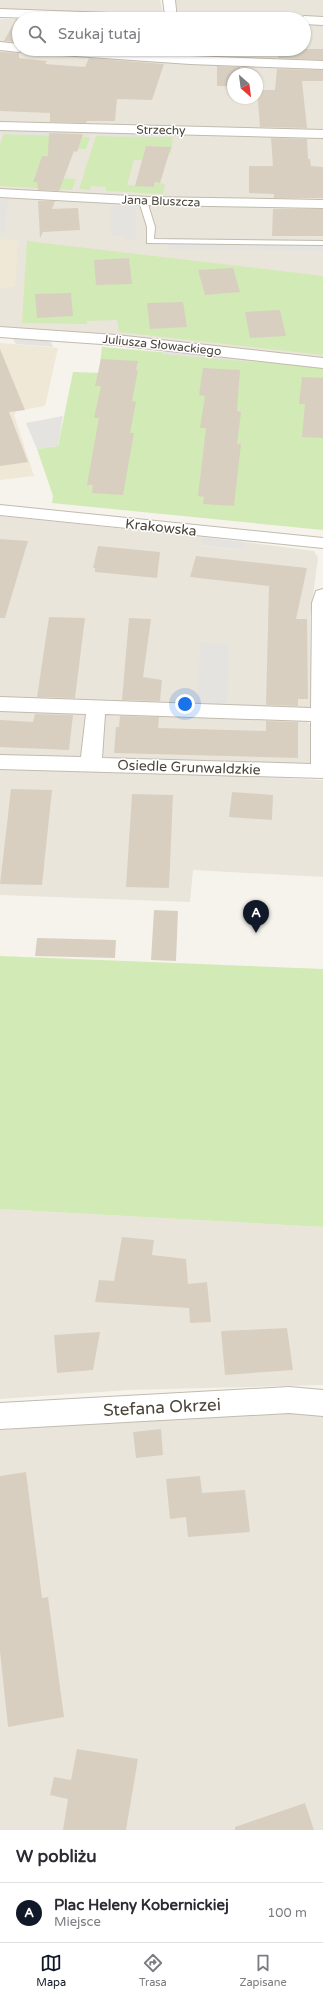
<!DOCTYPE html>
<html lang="pl">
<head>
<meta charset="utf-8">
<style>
  :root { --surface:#fff; --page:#f2f2f3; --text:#2b2b33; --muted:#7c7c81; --line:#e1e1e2; --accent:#111827 }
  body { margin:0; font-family:"Varela Round",sans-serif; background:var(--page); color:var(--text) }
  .compass { position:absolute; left:227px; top:68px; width:36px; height:36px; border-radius:50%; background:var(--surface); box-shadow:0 1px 3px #0004; rotate:152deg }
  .you { position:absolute; left:185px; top:704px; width:14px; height:14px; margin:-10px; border:3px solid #fff; border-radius:50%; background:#1a73e8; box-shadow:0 0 0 6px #1a73e833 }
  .badge { display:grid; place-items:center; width:26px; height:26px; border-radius:50%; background:var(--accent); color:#fff; font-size:13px; font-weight:700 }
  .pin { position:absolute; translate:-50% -33px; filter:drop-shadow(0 1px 2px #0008) }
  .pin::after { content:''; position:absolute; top:21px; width:14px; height:12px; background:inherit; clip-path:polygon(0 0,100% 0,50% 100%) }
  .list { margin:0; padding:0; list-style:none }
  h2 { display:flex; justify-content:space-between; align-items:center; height:52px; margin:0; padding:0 16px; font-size:17px }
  h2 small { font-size:13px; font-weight:400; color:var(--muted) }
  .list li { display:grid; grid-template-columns:26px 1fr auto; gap:12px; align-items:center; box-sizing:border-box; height:60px; padding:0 16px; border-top:1px solid var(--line) }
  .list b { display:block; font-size:15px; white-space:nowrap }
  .list p { margin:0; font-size:13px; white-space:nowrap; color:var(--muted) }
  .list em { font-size:13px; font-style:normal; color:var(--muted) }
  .icon { flex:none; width:22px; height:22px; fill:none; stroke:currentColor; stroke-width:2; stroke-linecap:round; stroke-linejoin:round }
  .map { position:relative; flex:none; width:323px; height:1830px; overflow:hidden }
  .search { position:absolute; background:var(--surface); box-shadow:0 1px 3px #0004; left:12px; right:12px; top:12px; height:44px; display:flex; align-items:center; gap:10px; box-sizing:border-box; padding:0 14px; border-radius:22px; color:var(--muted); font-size:15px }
  .sheet { height:112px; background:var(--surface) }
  nav { display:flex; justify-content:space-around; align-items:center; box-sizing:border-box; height:56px; border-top:1px solid var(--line); background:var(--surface); font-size:11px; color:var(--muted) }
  nav a { display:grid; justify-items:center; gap:2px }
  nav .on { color:var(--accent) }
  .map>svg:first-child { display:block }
</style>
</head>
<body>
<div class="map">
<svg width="323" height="1830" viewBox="0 0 323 1830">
  <rect width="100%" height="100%" fill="#f6f3ec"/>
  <path fill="#eae5da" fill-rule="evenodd" d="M0 0H160L163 14 0 10Z
    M176 0H323V18L177 16Z
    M0 19H19V45L0 43Z
    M304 25H323V61L253 60 66 49H304Z
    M0 51 172 63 323 68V202L199 201 0 190ZM233 74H257V98H233Z
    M0 197 323 206V359L115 335 0 327Z
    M0 516 202 537 200 545 243 550 245 542 314 551 318 558 310 617 312 701 310 706 306 708V719L310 725 311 730 310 765 0 758Z
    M0 767 97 769 323 780V877L193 870 190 902 0 895Z
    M0 1209 323 1227V1385L128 1390 0 1399Z
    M288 1412 323 1415V1830H0V1430L88 1423Z"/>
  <path fill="#efe8d6" d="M0 239 18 241 15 287 0 288Z
    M0 343 58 348 45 406 17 411 14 415 34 476 0 480Z"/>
  <path fill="#d2eab5" d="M4 134 90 137 86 149C70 148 57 156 42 156L33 181 61 178 76 179 72 190 0 186V144Z
    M96 136 173 137 171 153H167L168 147 146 146 142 160H134L127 185 154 187 155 182 165 184 163 194 106 191V187L91 186 90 190 79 189Z
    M27 241 323 276V355L119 332 117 320 87 321V324L22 323Z
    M102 347 323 366V530L52 503 53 496 37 449 58 446 73 372 104 373 99 372Z
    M0 956 323 969V1227L0 1209Z"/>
  <path fill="#e5e3e0" d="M4 127 92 129 91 136 2 134Z
    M97 129 170 130 166 137 96 136Z
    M0 199H8L6 232H0Z
    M111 206H136V240H123V236H111Z
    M168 238 323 239V251L167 250Z
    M12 337 50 340 53 347 16 344Z
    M164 348 256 356 255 362 162 354Z
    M63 416 58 446 37 449 26 423Z
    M202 537 245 542 244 550 200 545Z
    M200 643 229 644 227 704 197 703Z"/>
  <path fill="#d8cfc1" d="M16 19H19V42L4 41Z
    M128 49H169L167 53Z
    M216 49H239V56L216 55Z
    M279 49H323V60L278 58Z
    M0 52 19 53V58L47 61 45 64 85 67 89 58 164 64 152 100 117 99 115 121H87L86 123 50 122V113L0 111Z
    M217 66 240 67V74H233V86H217Z
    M277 69 323 70V81H302L307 128 260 127 257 90H275Z
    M49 133 83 134 77 152 74 151 59 191 38 190 37 182H33L42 156H48Z
    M271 138 307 139 308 159H310L311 166 323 167V198H274V194L249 193V166H273Z
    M146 146 171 147 160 183 155 182 154 187 135 186Z
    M38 201H55L52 209 78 208 80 230 43 232 40 238Z
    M273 209H323V236H272Z
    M129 258 132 284 96 285 94 260Z
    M233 268 240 292 205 295 198 270Z
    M71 293 73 316 37 318 35 294Z
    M183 302 187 327 150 329 147 303Z
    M280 310 286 336 250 338 245 312Z
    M0 349 25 410 9 412 28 462 0 466Z
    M101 359 138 361 136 370H138L132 401 136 402 130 433H134L123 495 92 493 93 485H87L99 418H94L101 386H95Z
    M203 368 240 370 237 411 241 412 237 444H241L234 506 203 504 204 497 198 496 206 428H200L205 396 199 395Z
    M302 377 323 378V438L302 437 305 404H299Z
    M0 539 28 541 5 618H0Z
    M98 546 160 552 157 578 95 572V568H93Z
    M196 556 307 568 296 619H307L308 699H298V706L266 705 269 586 190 577Z
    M49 617 85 618 75 698 37 697Z
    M129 618 151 619 143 677 162 680 160 701 122 700Z
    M35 714 73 715 69 750 0 747V720L33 722Z
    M120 716 159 717 158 728 266 731V721L298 722V758L114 753 116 727H119Z
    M11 789 52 790 42 885 0 884Z
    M232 792 273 795 272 820 229 817Z
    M132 794 173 795 169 888 126 887Z
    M154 910 178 911 176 961 151 960Z
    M37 938 116 940 115 958 35 956Z
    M122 1237 154 1240 152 1255 186 1259 188 1284 207 1282 211 1322 190 1323 189 1308 95 1302 99 1280 114 1281Z
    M287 1328 293 1370 225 1375 221 1331Z
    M100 1332 93 1370 57 1373 54 1335Z
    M161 1429 163 1455 136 1458 133 1432Z
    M26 1472 42 1598 48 1597 64 1717 8 1727 0 1651V1476Z
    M200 1476 202 1493 245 1490 250 1532 188 1537 186 1517 170 1519 166 1479Z
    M77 1749 138 1759 126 1830H63L68 1799 50 1795 54 1777 71 1780Z
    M305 1803 314 1830H235V1827Z"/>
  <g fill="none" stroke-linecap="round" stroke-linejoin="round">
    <defs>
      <path id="service" d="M140 199 147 201 155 227 154 239 323 241V245L147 243V227L139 201Z"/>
      <path id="minor" d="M163 0H175L177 19H68L0 17V9L165 15Z
        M304 16 323 17V25L304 24V19H299Z
        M0 42 19 44V49H25L19 52 0 50Z
        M26 49H86L190 56 323 61V69L190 64 32 53Z
        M0 122 323 130V138L0 130Z
        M0 189 148 197 323 200V208L148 205 0 197Z
        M0 327 116 335 323 358V368L116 345 0 337Z
        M323 589V778L0 769V755L81 757 86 714 0 711V697L311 708 312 603 316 591ZM105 714 311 721V764L102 758Z
        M289 1387 323 1390V1416L289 1413 0 1429V1403Z"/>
      <path id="tertiary" d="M0 505 323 538V548L0 515Z"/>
    </defs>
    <use href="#service" stroke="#c2bbae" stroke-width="2"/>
    <use href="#minor" stroke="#c2bbae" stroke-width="2"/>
    <use href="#tertiary" stroke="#c2bbae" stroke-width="2"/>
    <use href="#service" fill="#fff" fill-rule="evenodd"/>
    <use href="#minor" fill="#fff" fill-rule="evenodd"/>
    <use href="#tertiary" fill="#fff" fill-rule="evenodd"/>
  </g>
  <g text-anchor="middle" stroke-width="3" stroke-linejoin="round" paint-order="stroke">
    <g font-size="12" fill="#4b4439" stroke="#fff">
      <text transform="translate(161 130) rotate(1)" y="4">Strzechy</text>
      <text transform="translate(161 201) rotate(2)" y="4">Jana Bluszcza</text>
      <text transform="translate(162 345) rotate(6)" y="4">Juliusza Słowackiego</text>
    </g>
    <g font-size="14" fill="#4b4439" stroke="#fff">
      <text transform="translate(161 527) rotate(6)" y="5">Krakowska</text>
      <text transform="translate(189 767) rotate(2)" y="5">Osiedle Grunwaldzkie</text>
    </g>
    <g font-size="17" fill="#4b4439" stroke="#fff">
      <text transform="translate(162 1407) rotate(-3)" y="6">Stefana Okrzei</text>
    </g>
  </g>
</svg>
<svg class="compass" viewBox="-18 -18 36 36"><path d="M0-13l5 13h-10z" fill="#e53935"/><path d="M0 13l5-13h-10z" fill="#7c7c81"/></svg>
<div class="you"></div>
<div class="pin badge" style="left:256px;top:933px">A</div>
<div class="search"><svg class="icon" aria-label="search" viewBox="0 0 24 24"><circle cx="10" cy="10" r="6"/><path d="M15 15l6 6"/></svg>Szukaj tutaj</div>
</div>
<section class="sheet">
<h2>W pobliżu<small></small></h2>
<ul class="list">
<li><span class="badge">A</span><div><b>Plac Heleny Kobernickiej</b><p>Miejsce</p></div><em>100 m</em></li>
</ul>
</section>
<nav>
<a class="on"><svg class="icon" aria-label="map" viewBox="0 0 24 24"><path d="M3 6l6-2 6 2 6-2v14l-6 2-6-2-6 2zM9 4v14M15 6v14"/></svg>Mapa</a>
<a><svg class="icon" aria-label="directions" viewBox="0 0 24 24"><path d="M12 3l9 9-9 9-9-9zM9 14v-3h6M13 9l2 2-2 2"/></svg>Trasa</a>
<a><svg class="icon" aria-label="saved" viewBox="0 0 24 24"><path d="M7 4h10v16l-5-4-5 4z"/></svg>Zapisane</a>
</nav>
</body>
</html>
